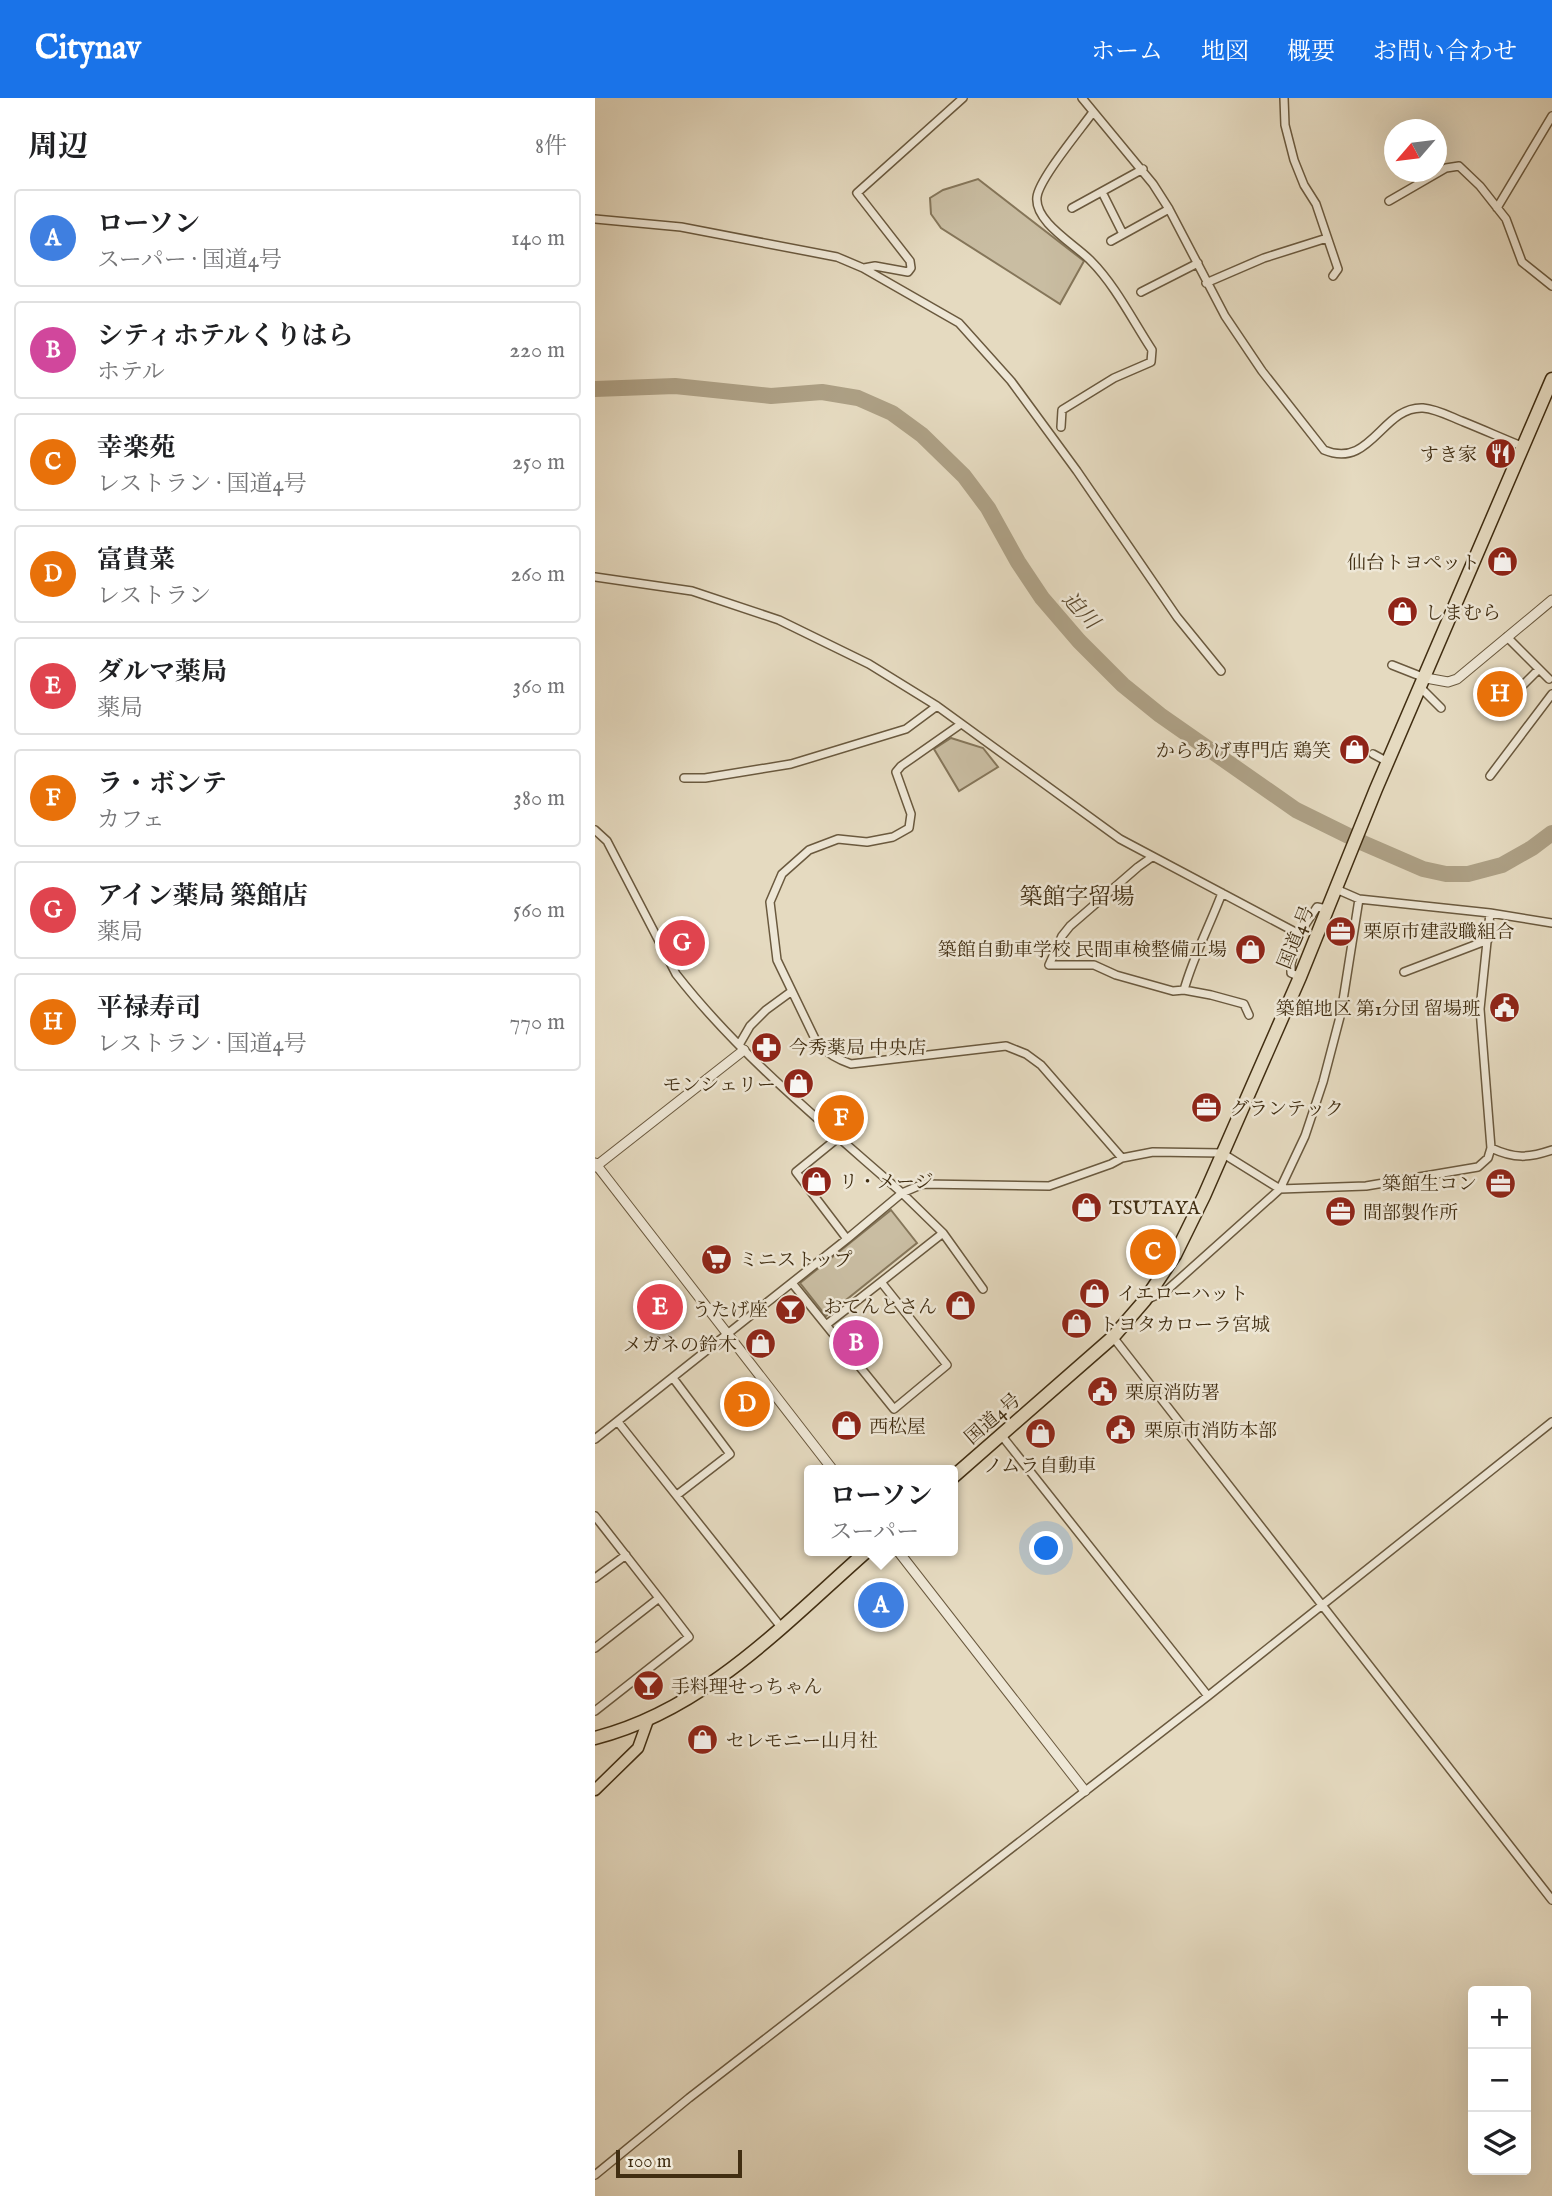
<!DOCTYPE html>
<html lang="ja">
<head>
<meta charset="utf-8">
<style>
  :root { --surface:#fff; --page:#f6f6f6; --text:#202124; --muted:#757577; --line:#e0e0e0; --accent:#1a73e8 }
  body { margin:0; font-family:"IM FELL English","Noto Serif JP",serif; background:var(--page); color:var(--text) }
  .controls { position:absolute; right:21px; bottom:21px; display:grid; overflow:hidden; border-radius:7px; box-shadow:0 7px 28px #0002 }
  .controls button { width:63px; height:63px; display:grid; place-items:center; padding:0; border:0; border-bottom:2px solid var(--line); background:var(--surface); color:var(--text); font:35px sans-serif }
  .compass { position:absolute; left:789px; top:21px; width:63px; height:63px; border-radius:50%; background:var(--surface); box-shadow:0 7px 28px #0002; rotate:242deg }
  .scale { position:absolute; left:21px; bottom:18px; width:126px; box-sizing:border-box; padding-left:7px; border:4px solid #412e12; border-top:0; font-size:19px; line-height:24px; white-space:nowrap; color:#412e12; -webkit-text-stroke:5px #eee7d6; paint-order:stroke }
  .you { position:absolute; left:452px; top:1451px; width:24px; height:24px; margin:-18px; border:5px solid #fff; border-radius:50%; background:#1a73e8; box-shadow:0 0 0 10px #1a73e833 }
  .badge { display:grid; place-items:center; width:46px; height:46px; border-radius:50%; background:var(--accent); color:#fff; font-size:23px; font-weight:700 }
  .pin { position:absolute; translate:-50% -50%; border:4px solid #fff; box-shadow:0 2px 7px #0006 }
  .popup { position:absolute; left:209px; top:1367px; width:154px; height:91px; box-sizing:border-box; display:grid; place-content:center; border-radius:7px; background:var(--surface); filter:drop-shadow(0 2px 5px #0005); font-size:23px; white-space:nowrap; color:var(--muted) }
  .popup b { font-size:26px; color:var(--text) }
  .popup::after { content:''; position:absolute; left:50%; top:100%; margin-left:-14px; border:14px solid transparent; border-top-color:var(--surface) }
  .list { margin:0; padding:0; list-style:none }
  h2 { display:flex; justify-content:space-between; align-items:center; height:91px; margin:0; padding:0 28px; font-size:30px }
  h2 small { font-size:23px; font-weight:400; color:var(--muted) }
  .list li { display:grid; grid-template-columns:46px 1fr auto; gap:21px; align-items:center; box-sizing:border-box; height:98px; margin:0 14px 14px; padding:0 14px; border:2px solid var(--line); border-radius:7px }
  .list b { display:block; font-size:26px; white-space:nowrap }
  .list p { margin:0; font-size:23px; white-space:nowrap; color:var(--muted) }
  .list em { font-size:23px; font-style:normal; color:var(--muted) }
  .icon { flex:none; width:38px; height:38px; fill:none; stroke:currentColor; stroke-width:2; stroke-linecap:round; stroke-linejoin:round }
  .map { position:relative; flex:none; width:957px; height:2098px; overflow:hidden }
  header { display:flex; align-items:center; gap:42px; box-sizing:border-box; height:98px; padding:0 35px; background:var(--accent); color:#fff }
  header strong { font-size:33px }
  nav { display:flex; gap:38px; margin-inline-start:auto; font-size:24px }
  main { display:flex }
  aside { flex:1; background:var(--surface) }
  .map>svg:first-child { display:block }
</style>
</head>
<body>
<header>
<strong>Citynav</strong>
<nav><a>ホーム</a><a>地図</a><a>概要</a><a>お問い合わせ</a></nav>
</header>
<main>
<aside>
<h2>周辺<small>8件</small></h2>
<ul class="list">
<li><span class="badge" style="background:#3f7fe0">A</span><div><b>ローソン</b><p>スーパー · 国道4号</p></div><em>140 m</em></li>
<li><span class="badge" style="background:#d1479c">B</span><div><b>シティホテルくりはら</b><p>ホテル</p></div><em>220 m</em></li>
<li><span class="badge" style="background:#e8710a">C</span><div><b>幸楽苑</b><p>レストラン · 国道4号</p></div><em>250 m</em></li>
<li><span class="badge" style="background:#e8710a">D</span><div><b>富貴菜</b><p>レストラン</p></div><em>260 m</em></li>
<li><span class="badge" style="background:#e0444e">E</span><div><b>ダルマ薬局</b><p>薬局</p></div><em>360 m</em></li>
<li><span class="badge" style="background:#e8710a">F</span><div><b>ラ・ボンテ</b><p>カフェ</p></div><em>380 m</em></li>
<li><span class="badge" style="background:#e0444e">G</span><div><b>アイン薬局 築館店</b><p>薬局</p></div><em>560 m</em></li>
<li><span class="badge" style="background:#e8710a">H</span><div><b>平禄寿司</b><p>レストラン · 国道4号</p></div><em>770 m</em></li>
</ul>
</aside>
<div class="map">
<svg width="957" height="2098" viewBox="0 0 957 2098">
  <rect width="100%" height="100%" fill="#e5dac0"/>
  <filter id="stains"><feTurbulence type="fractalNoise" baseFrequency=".00286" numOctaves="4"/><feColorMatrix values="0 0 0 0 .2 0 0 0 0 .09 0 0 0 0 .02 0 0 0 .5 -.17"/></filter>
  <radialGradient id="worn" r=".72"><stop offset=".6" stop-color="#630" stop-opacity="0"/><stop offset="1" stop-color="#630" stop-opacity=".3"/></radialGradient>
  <path fill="#c9bda2" stroke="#85765a" stroke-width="2" d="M383 81 489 163 465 206 346 130 336 116 335 100 348 92Z
    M356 640 388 650 403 669 364 693 339 651Z
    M296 1112 322 1145 231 1218 205 1185Z"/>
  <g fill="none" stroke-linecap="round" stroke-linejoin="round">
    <path stroke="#ada085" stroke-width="16" d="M0 291 80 288 176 298 227 294 263 300 297 315 327 337 369 378 393 410 423 464 447 500 484 543 528 587 565 617 701 712 768 745 828 771 851 776H873L907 767 937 750 957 735"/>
    <defs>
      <path id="minor" d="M487 0 558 86 574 111 630 218 667 273 729 352C776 372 787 308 828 310 842 311 856 319 869 324 889 332 909 341 929 349
        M689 0 690 27 699 62 709 87 721 106 743 171 738 178
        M507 94 528 136
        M794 103 851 70 864 68 885 88 911 121 927 164 957 188
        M477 110 548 71
        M902 110 957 18
        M0 121 86 129 242 159 268 170 364 225 416 283 482 373 582 519 626 573
        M516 143 574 111
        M269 170 280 168 313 174 316 170 315 163 262 95 368 0
        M611 185 669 160 732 140
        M546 194 603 165
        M466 329 467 312 519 280 556 264 557 252C538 223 520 187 496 163 481 147 439 124 442 99 444 81 486 31 498 14
        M0 479 97 493 184 522 274 566 342 608 525 741 704 836 722 809 732 811
        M912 539 954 581
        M797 567 830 580
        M927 588 944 571
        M826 590 846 610
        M366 626 306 668 301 674 316 716 314 730 298 739 272 744 243 741 214 752 187 776 175 804 182 862 222 945C232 955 241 961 256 966L411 948 431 956 446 967 527 1060
        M778 656 793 664
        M895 678 957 596
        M89 680H110L196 666 311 631 342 608
        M0 732 12 743 81 876C144 957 230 1027 307 1095L328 1086 454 1088 516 1066 527 1060 558 1054 627 1055 685 1091 771 1088 883 1069 893 1060 896 1050 885 911 895 815
        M557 759 543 769 475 828 467 838 454 867H499L521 877 578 893 589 892 616 897 649 906 654 917
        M741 791 764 801 895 815 957 825
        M704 836 696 866V875L705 879
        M809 874 893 842
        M589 892C598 859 615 827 627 795
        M144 947 155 928 171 912 197 893
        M244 1039 201 1074 252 1141
        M896 1050C920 1061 933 1060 957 1052
        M348 1135 388 1191
        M553 1201 571 1193 685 1091 710 1038 728 984 746 915 764 801
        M231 1227 286 1184
        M518 1239 957 1802
        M78 1280 135 1356 82 1397
        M23 1324 186 1529
        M407 1338 613 1598
        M0 1341 252 1141 307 1095 348 1135 286 1184 352 1267 299 1311 197 1185
        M0 1418 64 1500 0 1550
        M0 1480 31 1457
        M0 1613 94 1539 64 1500
        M0 2077 94 2000 613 1598 957 1324"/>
      <path id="tertiary" d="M831 580 853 584 862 581 957 502
        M0 1065 238 1372
        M0 1069 149 952
        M303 1453 490 1693"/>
      <path id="primary" d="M0 1692 43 1650 53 1622"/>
      <path id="trunk" d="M358 1379 518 1239 550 1202 580 1157 609 1098 705 879 781 691 957 281
        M0 1640C110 1612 189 1526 272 1453"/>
    </defs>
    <use href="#minor" stroke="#6a593e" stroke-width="10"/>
    <use href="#tertiary" stroke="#6a593e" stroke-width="11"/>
    <use href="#primary" stroke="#412e12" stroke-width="13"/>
    <use href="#trunk" stroke="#412e12" stroke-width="15"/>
    <use href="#minor" stroke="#eee7d6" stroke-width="7"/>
    <use href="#tertiary" stroke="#eee7d6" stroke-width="9"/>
    <use href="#primary" stroke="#e5dac0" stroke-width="10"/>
    <use href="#trunk" stroke="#e5dac0" stroke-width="12"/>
  </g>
  <defs>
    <symbol id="restaurant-disc" viewBox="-11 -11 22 22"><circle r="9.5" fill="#8f2418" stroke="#eee7d6"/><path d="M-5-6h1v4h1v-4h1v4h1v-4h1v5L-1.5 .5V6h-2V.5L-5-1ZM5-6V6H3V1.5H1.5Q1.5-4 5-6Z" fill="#fff"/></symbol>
    <symbol id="shop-disc" viewBox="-11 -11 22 22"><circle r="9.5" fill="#8f2418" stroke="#eee7d6"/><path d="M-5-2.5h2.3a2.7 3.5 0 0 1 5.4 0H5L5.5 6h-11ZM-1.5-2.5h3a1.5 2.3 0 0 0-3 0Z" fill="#fff"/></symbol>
    <symbol id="office-disc" viewBox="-11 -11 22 22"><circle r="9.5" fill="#8f2418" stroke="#eee7d6"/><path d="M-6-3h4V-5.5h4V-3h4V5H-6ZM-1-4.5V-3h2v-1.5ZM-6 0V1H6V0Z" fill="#fff"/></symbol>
    <symbol id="civic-disc" viewBox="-11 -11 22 22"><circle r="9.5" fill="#8f2418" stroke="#eee7d6"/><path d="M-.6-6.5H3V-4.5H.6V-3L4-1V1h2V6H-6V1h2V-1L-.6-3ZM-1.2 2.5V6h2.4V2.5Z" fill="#fff"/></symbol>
    <symbol id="pharmacy-disc" viewBox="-11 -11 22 22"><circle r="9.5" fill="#8f2418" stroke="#eee7d6"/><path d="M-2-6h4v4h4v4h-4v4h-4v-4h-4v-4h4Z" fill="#fff"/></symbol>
    <symbol id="supermarket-disc" viewBox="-11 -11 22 22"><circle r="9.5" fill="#8f2418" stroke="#eee7d6"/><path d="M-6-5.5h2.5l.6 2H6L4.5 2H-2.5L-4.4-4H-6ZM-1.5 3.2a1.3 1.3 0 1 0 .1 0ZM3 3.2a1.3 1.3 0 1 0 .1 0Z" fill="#fff"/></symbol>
    <symbol id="bar-disc" viewBox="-11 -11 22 22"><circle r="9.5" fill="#8f2418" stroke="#eee7d6"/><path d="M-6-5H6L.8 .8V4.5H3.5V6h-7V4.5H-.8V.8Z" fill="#fff"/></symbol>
  </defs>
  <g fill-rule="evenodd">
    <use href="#restaurant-disc" x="888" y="338" width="35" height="35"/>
    <use href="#shop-disc" x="890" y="446" width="35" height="35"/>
    <use href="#shop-disc" x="790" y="496" width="35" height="35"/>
    <use href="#shop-disc" x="742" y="634" width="35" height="35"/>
    <use href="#office-disc" x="728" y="816" width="35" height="35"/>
    <use href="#shop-disc" x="638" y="834" width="35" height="35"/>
    <use href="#civic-disc" x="892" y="892" width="35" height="35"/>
    <use href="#pharmacy-disc" x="154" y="932" width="35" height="35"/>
    <use href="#shop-disc" x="186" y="968" width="35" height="35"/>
    <use href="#office-disc" x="594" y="992" width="35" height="35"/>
    <use href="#shop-disc" x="204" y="1066" width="35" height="35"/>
    <use href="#office-disc" x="888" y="1068" width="35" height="35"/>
    <use href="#shop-disc" x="474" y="1092" width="35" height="35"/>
    <use href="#office-disc" x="728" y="1096" width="35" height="35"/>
    <use href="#supermarket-disc" x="104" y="1144" width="35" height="35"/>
    <use href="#shop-disc" x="482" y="1178" width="35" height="35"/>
    <use href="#shop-disc" x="348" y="1190" width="35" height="35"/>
    <use href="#bar-disc" x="178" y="1194" width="35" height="35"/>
    <use href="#shop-disc" x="464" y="1208" width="35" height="35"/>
    <use href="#shop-disc" x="148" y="1228" width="35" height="35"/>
    <use href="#civic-disc" x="490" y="1276" width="35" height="35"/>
    <use href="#shop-disc" x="234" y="1310" width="35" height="35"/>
    <use href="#civic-disc" x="508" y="1314" width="35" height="35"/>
    <use href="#shop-disc" x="428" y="1318" width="35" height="35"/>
    <use href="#bar-disc" x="36" y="1570" width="35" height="35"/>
    <use href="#shop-disc" x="90" y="1624" width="35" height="35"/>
  </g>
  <g text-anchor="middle" stroke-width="5" stroke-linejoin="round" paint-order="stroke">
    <g font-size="19" fill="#412e12" stroke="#eee7d6" text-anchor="start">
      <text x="882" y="363" text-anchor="end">すき家</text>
      <text x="885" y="471" text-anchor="end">仙台トヨペット</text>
      <text x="830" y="521">しまむら</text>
      <text x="736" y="659" text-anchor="end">からあげ専門店 鶏笑</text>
      <text x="768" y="840">栗原市建設職組合</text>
      <text x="632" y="858" text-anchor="end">築館自動車学校 民間車検整備工場</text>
      <text x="886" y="917" text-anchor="end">築館地区 第1分団 留場班</text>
      <text x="194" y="956">今秀薬局 中央店</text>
      <text x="181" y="993" text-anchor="end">モンシェリー</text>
      <text x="635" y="1017">グランテック</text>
      <text x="244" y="1090">リ・メージ</text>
      <text x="882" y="1092" text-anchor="end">築館生コン</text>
      <text x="514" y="1116">TSUTAYA</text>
      <text x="768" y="1121">間部製作所</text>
      <text x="144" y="1168">ミニストップ</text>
      <text x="522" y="1202">イエローハット</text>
      <text x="342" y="1215" text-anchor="end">おてんとさん</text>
      <text x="173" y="1218" text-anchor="end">うたげ座</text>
      <text x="504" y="1233">トヨタカローラ宮城</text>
      <text x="142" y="1253" text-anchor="end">メガネの鈴木</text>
      <text x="530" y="1301">栗原消防署</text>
      <text x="274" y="1335">西松屋</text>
      <text x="549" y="1339">栗原市消防本部</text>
      <text x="445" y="1374" text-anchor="middle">ノムラ自動車</text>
      <text x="76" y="1595">手料理せっちゃん</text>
      <text x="131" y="1649">セレモニー山月社</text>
    </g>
    <g font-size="19" fill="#412e12" stroke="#eee7d6">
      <text transform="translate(700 839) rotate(-68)" y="7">国道4号</text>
      <text transform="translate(397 1320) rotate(-41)" y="7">国道4号</text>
    </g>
    <g font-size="21" font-style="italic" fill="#5c4a2f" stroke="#eee7d6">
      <text transform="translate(486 512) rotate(47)" y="7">迫川</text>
    </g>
    <g font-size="23" fill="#412e12" stroke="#eee7d6">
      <text x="482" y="806">築館字留場</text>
    </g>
  </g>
  <rect width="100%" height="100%" filter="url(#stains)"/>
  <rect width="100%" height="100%" fill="url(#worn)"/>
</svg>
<div class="controls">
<button>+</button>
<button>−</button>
<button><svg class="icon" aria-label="layers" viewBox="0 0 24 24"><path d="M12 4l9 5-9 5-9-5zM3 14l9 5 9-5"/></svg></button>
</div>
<svg class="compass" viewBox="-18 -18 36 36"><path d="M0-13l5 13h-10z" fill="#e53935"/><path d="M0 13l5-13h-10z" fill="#757577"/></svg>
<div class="scale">100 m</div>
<div class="you"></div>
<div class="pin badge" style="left:286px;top:1507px;background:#3f7fe0">A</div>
<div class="popup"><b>ローソン</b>スーパー</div>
<div class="pin badge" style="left:261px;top:1245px;background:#d1479c">B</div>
<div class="pin badge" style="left:558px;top:1154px;background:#e8710a">C</div>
<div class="pin badge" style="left:152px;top:1306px;background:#e8710a">D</div>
<div class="pin badge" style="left:65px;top:1209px;background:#e0444e">E</div>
<div class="pin badge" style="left:246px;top:1020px;background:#e8710a">F</div>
<div class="pin badge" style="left:87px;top:845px;background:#e0444e">G</div>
<div class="pin badge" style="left:905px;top:596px;background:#e8710a">H</div>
</div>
</main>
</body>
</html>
